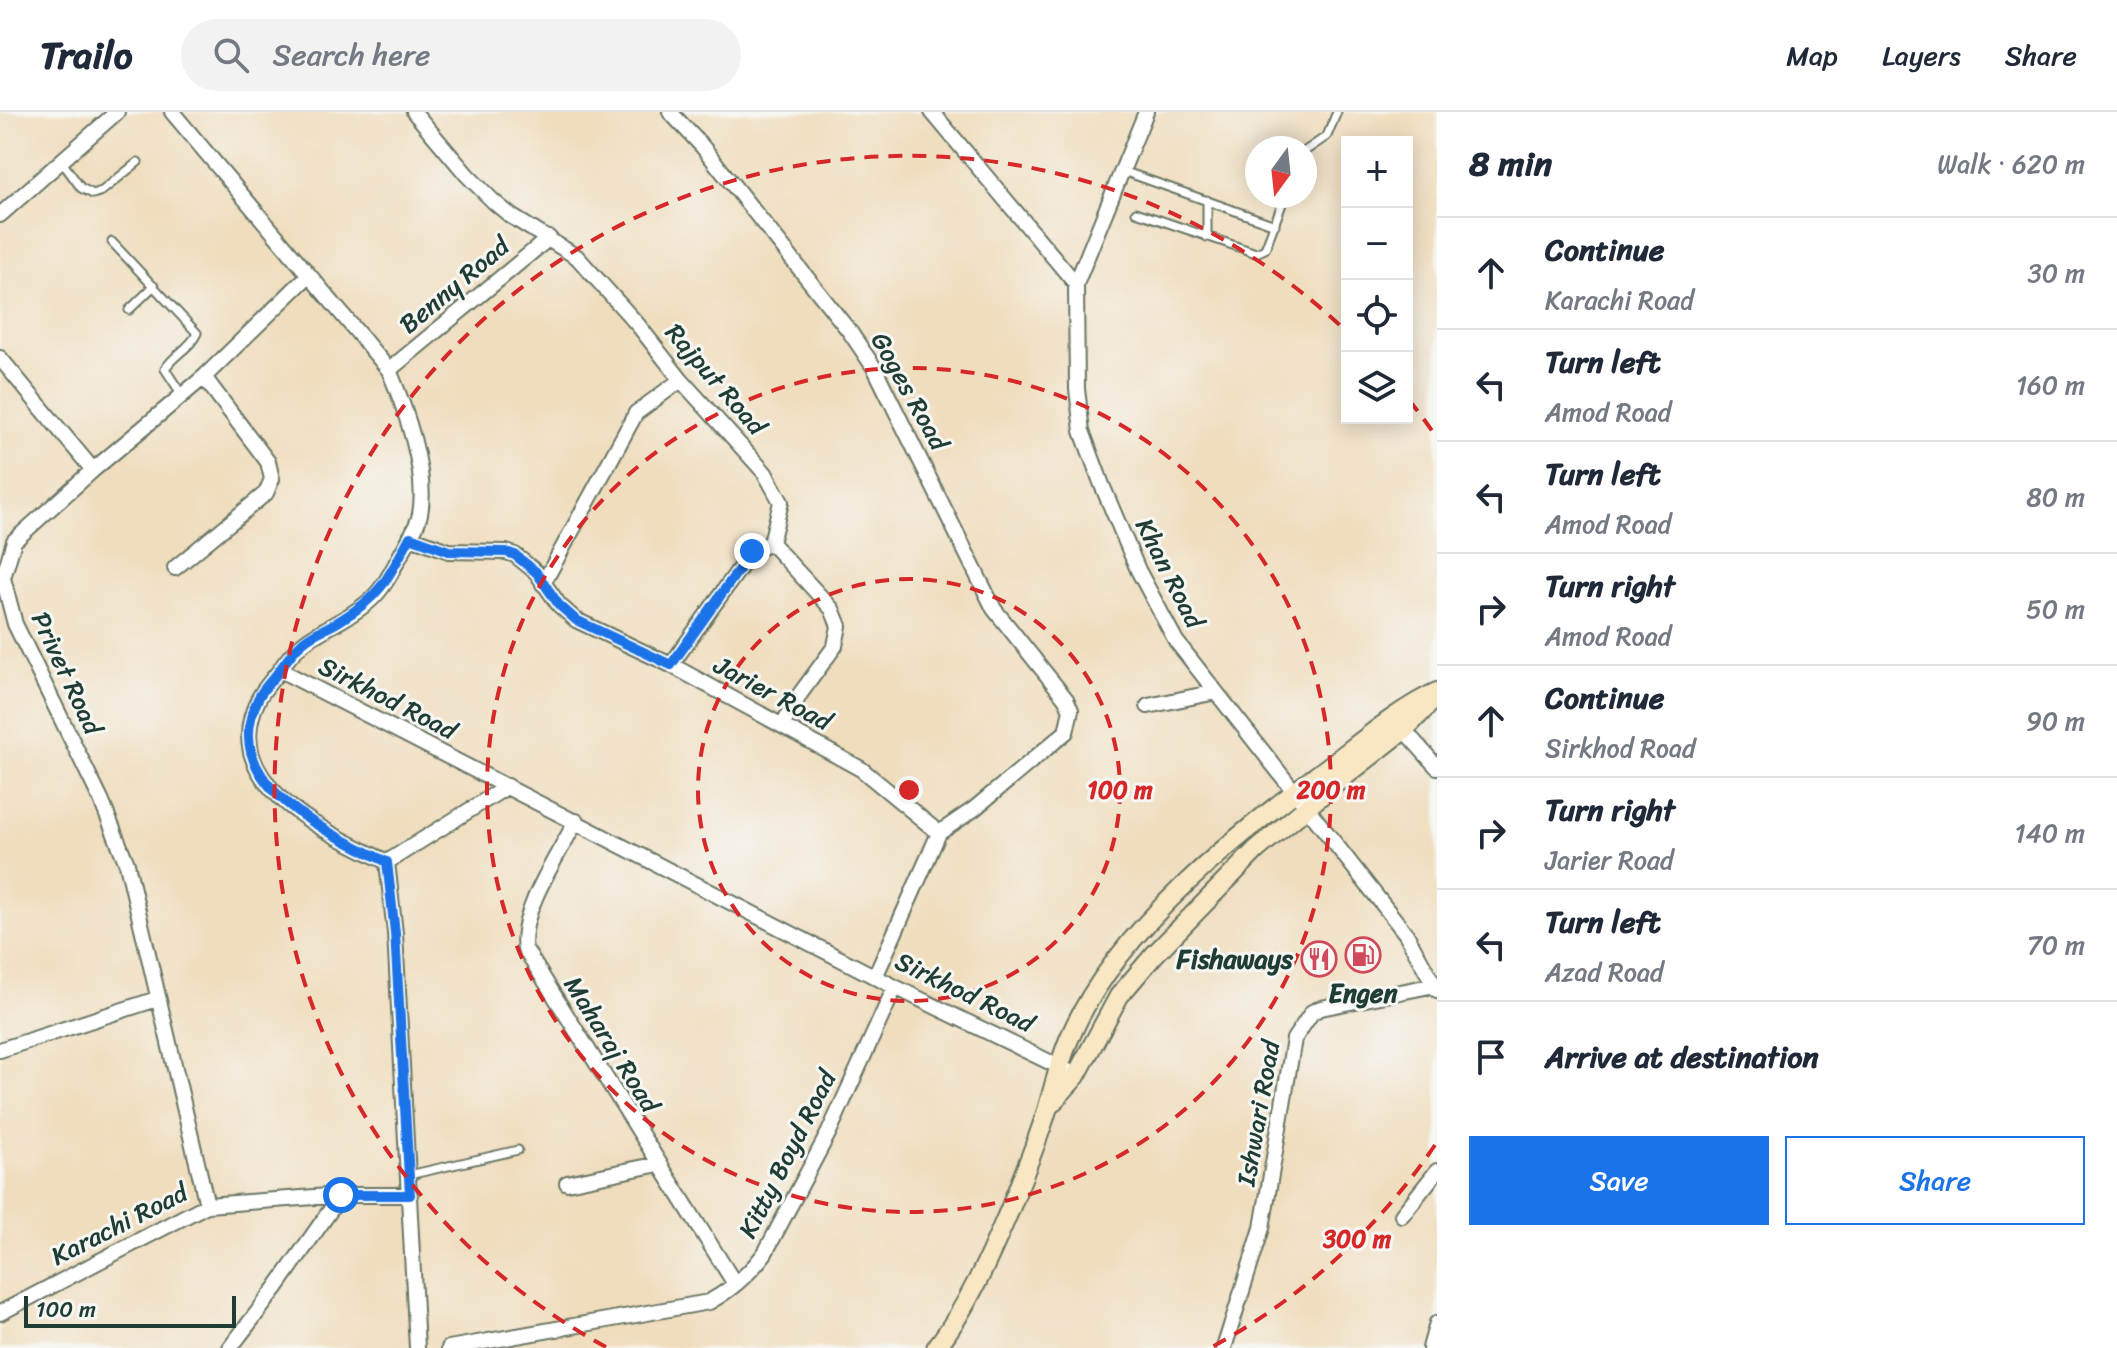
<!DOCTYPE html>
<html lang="en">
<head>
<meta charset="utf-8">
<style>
  :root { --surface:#fff; --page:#f2f2f3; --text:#1f2937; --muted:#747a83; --line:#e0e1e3; --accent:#1a73e8 }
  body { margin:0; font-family:Sriracha,sans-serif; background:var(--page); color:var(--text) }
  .controls { position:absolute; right:24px; top:24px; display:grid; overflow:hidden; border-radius:0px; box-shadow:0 4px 20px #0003 }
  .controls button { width:72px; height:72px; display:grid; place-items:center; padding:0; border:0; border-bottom:2px solid var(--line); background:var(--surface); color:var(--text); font:40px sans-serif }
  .compass { position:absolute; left:1245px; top:24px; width:72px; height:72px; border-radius:50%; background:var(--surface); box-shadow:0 4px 20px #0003; rotate:195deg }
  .scale { position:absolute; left:24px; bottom:20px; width:212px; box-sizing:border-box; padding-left:8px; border:4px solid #1f3d34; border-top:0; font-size:22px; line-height:28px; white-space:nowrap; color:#1f3d34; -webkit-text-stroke:6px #f6f6f2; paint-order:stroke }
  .stop { position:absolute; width:24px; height:24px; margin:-18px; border:6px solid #1a73e8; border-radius:50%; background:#fff }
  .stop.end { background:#1a73e8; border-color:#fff; box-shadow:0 2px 8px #0008 }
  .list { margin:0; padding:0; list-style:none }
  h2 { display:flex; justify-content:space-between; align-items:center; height:104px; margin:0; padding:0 32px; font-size:34px }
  h2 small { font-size:26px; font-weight:400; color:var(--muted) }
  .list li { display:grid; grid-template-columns:52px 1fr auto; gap:24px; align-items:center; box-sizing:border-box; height:112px; padding:0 32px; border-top:2px solid var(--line) }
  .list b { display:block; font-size:30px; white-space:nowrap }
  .list p { margin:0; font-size:26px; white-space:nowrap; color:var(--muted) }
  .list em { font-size:26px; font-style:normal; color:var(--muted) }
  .actions { display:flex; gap:16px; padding:24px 32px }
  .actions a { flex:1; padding:18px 0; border:2px solid var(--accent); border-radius:0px; text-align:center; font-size:28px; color:var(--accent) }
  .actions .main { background:var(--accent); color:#fff }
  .icon { flex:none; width:44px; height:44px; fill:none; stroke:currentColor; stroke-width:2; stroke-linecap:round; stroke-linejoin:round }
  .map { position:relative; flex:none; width:1437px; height:1236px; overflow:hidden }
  header { display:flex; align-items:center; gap:48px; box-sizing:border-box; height:112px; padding:0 40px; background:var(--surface); border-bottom:2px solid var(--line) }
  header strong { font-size:38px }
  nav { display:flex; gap:44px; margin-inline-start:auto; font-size:28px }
  .search { width:560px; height:72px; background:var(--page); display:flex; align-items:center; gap:20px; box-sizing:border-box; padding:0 28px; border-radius:44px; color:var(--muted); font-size:30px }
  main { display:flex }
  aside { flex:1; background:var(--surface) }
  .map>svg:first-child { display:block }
</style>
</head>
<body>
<header>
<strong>Trailo</strong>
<div class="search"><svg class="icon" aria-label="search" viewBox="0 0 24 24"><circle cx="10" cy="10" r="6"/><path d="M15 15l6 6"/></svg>Search here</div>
<nav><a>Map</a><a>Layers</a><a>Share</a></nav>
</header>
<main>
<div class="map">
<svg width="1437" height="1236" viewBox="0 0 1437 1236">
  <rect width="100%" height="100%" fill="#f6f6f2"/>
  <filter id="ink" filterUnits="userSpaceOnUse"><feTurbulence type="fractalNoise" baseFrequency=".0125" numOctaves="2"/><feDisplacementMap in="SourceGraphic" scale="16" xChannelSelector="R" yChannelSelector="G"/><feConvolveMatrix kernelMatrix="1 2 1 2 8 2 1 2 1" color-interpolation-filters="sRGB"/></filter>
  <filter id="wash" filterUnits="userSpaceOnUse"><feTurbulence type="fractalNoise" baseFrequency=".006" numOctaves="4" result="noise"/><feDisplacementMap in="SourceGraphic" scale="32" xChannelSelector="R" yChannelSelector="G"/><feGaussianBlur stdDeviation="1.8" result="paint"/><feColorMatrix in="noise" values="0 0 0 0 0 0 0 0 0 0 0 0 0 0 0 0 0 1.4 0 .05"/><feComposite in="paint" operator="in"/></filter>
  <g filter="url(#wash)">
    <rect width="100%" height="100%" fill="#f0ddbd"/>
  </g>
  <g filter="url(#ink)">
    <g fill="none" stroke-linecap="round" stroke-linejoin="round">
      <defs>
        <path id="lane" d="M1305 39 1327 24 1337 0
          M62 50 81 76 93 82 102 79 138 50
          M1123 59 1275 113
          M1136 100 1256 141 1265 137 1285 84
          M1207 125V88
          M112 130 197 221C191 236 173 243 165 257L182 283
          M129 198 154 174
          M409 1063 518 1038"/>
        <path id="street" d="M172 0 389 258C405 296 428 360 420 402 417 417 406 432 399 446 390 463 382 479 367 491 334 518 304 519 280 558L895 875 1068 959
          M414 0 467 63 494 90 511 104 577 145 638 213 681 268 765 361 781 390 771 431 832 497 839 514 835 534 800 582 783 612
          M670 0 702 34 850 220 875 257 994 497 1066 587 1071 598 1066 620 974 697 939 721 876 863
          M932 0 1076 172
          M1146 0 1076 172 1077 277 1082 319 1102 373 1138 458 1176 529 1406 822 1437 878
          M0 103 117 0
          M0 246 93 358
          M389 258 549 126
          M410 425 449 439 506 440 515 443 536 460 559 493 576 508 671 553 861 657 939 721
          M175 456 266 381 272 367 268 350 204 265
          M543 472 636 301 681 268
          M671 553 752 439 771 431
          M280 558C273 567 263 577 258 588 217 673 328 721 387 750
          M1148 594 1216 580
          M1404 618 1437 655
          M576 709C559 742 518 801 525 837L735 1172
          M0 938 157 887
          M567 1071 659 1052
          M207 1093 127 752 101 688 15 512 3 466 14 429 93 358 204 265 309 163
          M1402 1103 1437 1059
          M0 1201 207 1093 341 1083H410
          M230 1236 276 1176 341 1083
          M417 1236 395 821 387 750 508 674
          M449 1236 709 1190C731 1178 750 1161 765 1141L829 1020 895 875
          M1224 1236 1262 1116 1294 927 1312 900 1321 896 1435 873
          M1430 1236 1437 1211"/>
        <path id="secondary" d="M1051 992 1076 964 1119 884 1154 843 1256 738 1331 675 1404 618 1434 587
          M936 1236C969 1193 989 1146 1010 1097 1023 1063 1038 1029 1048 995 1055 971 1060 948 1070 925 1116 817 1239 721 1332 652 1366 626 1399 598 1437 580"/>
      </defs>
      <use href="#lane" stroke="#687564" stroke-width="11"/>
      <use href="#street" stroke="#687564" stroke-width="18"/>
      <use href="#secondary" stroke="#687564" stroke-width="22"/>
      <use href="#lane" stroke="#fff" stroke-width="7"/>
      <use href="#street" stroke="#fff" stroke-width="14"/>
      <use href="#secondary" stroke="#f9e7c3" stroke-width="18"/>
    </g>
  </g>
  <g fill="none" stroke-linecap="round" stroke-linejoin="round" filter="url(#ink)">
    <path stroke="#1a73e8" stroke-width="10" d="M341 1083H410L395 821 387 750C329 721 216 672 258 587 262 578 270 570 276 563 285 551 292 539 303 530 314 520 329 516 341 508 381 484 389 465 410 425L449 439 506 440 515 443 536 460 559 493 576 508 671 553 752 439"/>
  </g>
  <g fill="none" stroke="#d62828" stroke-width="4" stroke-dasharray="14 10">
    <circle cx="909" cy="678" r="211"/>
    <circle cx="909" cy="678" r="422"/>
    <path d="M1435 1033A634 634 0 0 1 1212 1235M606 1235A634 634 0 1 1 1345 218M1409 288A634 634 0 0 1 1435 323"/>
  </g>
  <defs>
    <symbol id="fuel-ring" viewBox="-11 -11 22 22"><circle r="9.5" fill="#f6f6f2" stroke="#d1495b" stroke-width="1.5"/><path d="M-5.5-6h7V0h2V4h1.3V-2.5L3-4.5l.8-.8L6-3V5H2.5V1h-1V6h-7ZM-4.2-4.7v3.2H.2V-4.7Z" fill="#d1495b"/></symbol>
    <symbol id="restaurant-ring" viewBox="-11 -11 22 22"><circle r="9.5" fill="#f6f6f2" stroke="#d1495b" stroke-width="1.5"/><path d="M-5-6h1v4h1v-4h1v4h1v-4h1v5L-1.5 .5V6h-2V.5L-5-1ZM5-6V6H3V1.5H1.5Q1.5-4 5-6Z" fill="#d1495b"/></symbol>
  </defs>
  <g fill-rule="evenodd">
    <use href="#fuel-ring" x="1343" y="823" width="40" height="40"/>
    <use href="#restaurant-ring" x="1299" y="827" width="40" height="40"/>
  </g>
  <g text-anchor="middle" stroke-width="6" stroke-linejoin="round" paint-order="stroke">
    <g font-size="26" fill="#1f3d34" stroke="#f6f6f2">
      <text transform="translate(454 173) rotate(-40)" y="9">Benny Road</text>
      <text transform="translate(716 267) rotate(49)" y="9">Rajput Road</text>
      <text transform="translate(910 279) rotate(61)" y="9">Goges Road</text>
      <text transform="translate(1170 461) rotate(63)" y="9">Khan Road</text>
      <text transform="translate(67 561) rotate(65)" y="9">Privet Road</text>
      <text transform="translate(773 581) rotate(28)" y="9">Jarier Road</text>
      <text transform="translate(388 586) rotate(27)" y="9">Sirkhod Road</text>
      <text transform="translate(965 880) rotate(26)" y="9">Sirkhod Road</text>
      <text transform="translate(612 932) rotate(58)" y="9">Maharaj Road</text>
      <text transform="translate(1258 1001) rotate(-80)" y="9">Ishwari Road</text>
      <text transform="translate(787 1042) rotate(-63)" y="9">Kitty Boyd Road</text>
      <text transform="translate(119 1112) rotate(-27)" y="9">Karachi Road</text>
    </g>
    <g font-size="26" font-weight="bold" fill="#1f3d34" stroke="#f6f6f2" text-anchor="end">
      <text x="1293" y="856">Fishaways</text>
      <text x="1363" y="890" text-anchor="middle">Engen</text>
    </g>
  </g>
  <circle cx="909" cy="678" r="12" fill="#d62828" stroke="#f6f6f2" stroke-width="4"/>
  <g font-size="24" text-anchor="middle" font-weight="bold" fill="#d62828" stroke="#f6f6f2" stroke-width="6" stroke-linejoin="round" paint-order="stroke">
    <text x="1120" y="686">100 m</text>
    <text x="1331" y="686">200 m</text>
    <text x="1357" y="1135">300 m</text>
  </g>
</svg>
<div class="controls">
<button>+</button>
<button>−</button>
<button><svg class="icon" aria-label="locate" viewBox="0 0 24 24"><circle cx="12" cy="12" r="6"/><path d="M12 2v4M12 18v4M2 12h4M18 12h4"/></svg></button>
<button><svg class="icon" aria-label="layers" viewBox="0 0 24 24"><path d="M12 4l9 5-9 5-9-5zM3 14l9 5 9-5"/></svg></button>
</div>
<svg class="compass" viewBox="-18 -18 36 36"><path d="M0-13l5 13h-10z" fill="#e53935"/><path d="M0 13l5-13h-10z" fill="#747a83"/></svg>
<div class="scale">100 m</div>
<div class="stop" style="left:341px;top:1083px"></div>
<div class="stop end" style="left:752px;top:439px"></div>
</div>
<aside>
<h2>8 min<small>Walk · 620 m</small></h2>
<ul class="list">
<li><svg class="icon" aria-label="ahead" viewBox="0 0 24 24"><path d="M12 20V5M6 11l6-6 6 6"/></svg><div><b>Continue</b><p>Karachi Road</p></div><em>30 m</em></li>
<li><svg class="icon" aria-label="left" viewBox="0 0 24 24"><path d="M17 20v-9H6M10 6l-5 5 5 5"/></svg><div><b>Turn left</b><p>Amod Road</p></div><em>160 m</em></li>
<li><svg class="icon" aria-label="left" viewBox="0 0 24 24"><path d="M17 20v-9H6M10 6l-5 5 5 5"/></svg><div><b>Turn left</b><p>Amod Road</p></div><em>80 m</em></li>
<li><svg class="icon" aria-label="right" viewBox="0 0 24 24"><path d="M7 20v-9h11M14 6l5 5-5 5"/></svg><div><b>Turn right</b><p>Amod Road</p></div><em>50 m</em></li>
<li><svg class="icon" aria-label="ahead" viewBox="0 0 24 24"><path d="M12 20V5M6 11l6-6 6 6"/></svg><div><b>Continue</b><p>Sirkhod Road</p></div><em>90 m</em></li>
<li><svg class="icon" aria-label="right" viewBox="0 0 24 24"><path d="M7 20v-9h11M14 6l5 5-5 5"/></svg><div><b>Turn right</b><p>Jarier Road</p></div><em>140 m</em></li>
<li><svg class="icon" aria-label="left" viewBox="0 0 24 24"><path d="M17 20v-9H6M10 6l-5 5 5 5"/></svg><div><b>Turn left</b><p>Azad Road</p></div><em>70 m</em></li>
<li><svg class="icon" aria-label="arrive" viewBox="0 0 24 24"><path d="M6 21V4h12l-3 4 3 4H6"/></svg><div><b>Arrive at destination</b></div></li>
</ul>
<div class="actions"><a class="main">Save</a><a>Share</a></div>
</aside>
</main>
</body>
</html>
